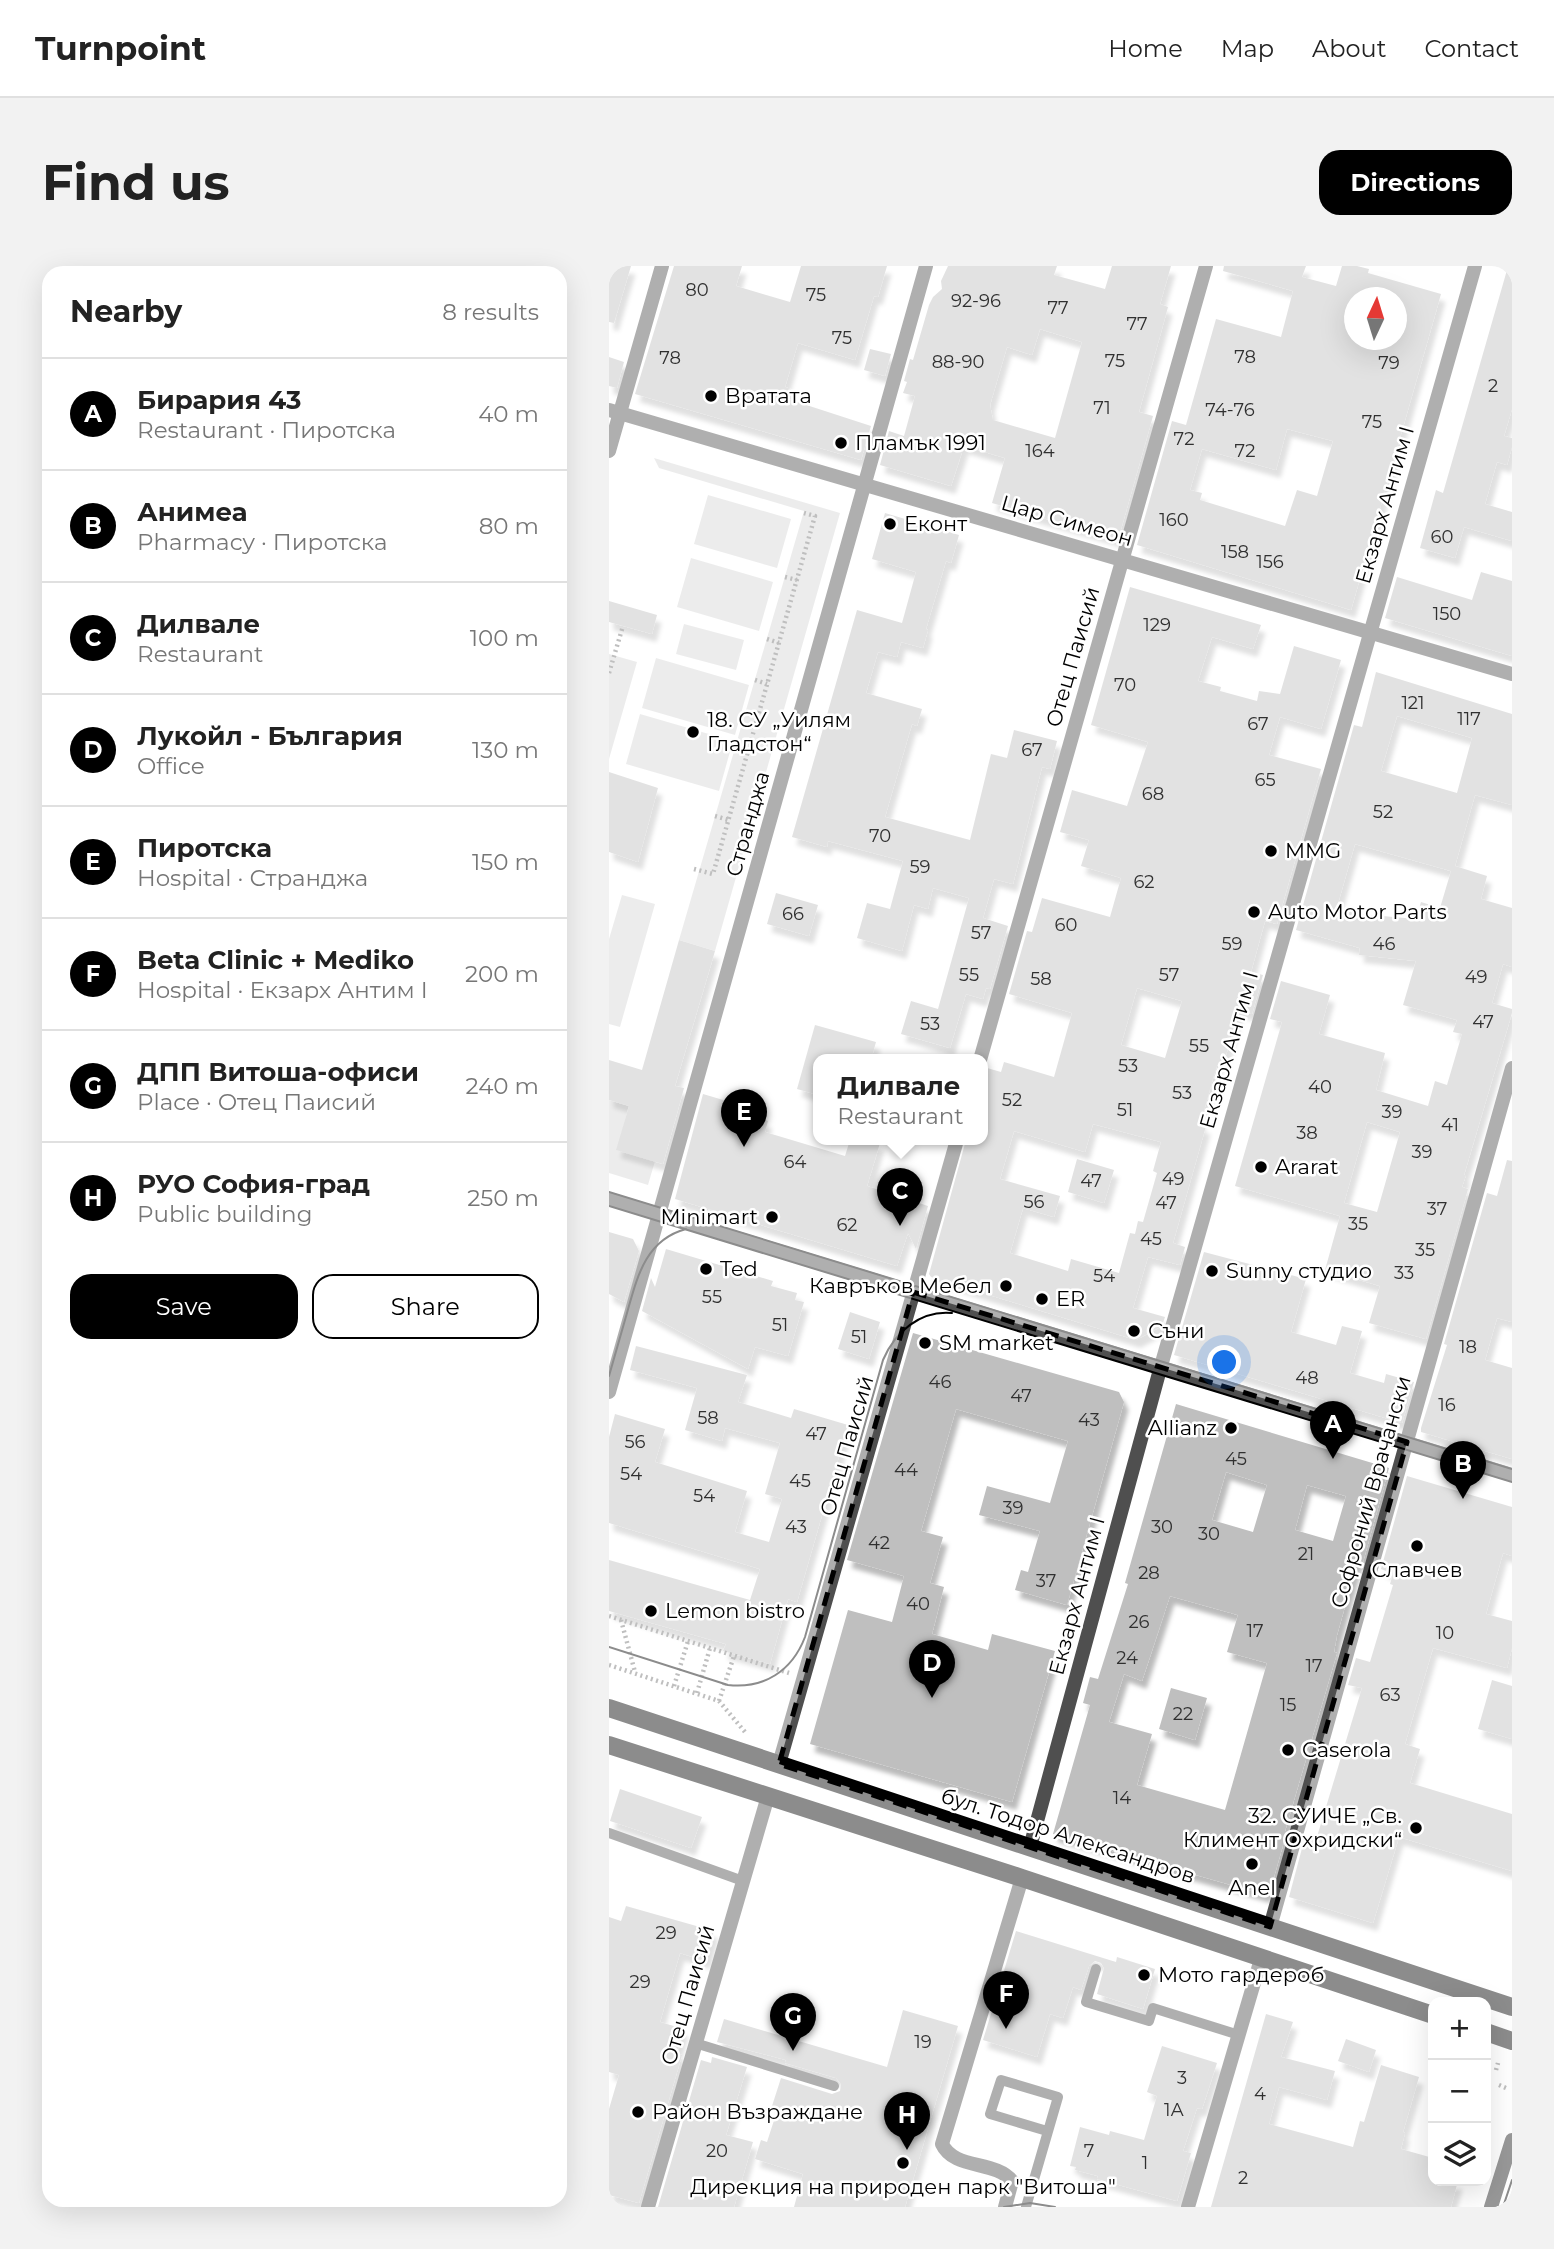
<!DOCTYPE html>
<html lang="en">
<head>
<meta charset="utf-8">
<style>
  :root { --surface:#fff; --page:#f2f2f2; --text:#222; --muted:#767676; --line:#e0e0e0; --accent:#000 }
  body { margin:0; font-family:Montserrat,sans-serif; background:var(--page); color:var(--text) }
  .controls { position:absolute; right:21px; bottom:21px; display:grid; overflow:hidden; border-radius:14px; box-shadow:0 7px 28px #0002 }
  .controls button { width:63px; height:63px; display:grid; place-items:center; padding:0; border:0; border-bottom:2px solid var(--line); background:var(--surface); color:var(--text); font:35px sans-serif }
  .compass { position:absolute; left:735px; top:21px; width:63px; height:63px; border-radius:50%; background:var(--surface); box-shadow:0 7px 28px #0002; rotate:4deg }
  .you { position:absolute; left:616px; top:1097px; width:24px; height:24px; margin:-18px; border:5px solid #fff; border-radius:50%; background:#1a73e8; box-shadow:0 0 0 10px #1a73e833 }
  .badge { display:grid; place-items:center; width:46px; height:46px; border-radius:50%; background:var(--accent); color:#fff; font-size:23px; font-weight:700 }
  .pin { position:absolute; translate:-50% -58px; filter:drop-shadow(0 2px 4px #0008) }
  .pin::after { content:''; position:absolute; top:37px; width:24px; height:21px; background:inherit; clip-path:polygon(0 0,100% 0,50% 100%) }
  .popup { position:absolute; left:204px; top:788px; width:175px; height:91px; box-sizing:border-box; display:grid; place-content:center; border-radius:14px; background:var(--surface); filter:drop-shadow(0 2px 5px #0005); font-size:23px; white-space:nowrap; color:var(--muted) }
  .popup b { font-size:26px; color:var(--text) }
  .popup::after { content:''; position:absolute; left:50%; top:100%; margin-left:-14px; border:14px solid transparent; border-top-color:var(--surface) }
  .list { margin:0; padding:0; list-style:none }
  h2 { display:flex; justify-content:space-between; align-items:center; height:91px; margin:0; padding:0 28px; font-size:30px }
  h2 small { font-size:23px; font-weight:400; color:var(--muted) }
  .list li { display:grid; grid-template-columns:46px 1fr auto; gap:21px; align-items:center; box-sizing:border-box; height:112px; padding:0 28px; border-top:2px solid var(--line) }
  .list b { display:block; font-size:26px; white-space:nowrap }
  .list p { margin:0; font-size:23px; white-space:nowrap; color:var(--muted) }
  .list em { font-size:23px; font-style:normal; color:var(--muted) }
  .actions { display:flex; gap:14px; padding:21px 28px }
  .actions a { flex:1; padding:16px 0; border:2px solid var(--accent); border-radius:21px; text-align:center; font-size:24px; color:var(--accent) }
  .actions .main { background:var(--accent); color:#fff }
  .icon { flex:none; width:38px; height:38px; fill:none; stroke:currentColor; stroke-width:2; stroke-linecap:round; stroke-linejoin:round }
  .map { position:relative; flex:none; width:903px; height:1941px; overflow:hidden; border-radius:21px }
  header { display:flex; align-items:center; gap:42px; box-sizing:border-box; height:98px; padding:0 35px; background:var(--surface); border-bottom:2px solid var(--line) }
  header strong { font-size:33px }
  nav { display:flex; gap:38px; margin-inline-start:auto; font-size:24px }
  .intro { display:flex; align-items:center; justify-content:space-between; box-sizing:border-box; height:168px; padding:0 42px }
  h1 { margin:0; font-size:49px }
  .button { padding:18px 32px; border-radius:21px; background:var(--accent); color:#fff; font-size:24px; font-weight:700 }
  main { display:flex; gap:42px; padding:0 42px }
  aside { flex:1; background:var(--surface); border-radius:21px; box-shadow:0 7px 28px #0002 }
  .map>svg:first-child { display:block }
</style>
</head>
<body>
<header>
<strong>Turnpoint</strong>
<nav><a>Home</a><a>Map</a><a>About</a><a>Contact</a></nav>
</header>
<div class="intro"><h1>Find us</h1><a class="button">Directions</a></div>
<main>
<aside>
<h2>Nearby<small>8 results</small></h2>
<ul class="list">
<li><span class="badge">A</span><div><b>Бирария 43</b><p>Restaurant · Пиротска</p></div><em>40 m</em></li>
<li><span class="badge">B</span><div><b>Анимеа</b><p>Pharmacy · Пиротска</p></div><em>80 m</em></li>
<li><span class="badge">C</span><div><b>Дилвале</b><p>Restaurant</p></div><em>100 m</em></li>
<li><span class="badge">D</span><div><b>Лукойл - България</b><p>Office</p></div><em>130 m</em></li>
<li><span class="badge">E</span><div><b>Пиротска</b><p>Hospital · Странджа</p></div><em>150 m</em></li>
<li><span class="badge">F</span><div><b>Beta Clinic + Mediko</b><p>Hospital · Екзарх Антим I</p></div><em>200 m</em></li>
<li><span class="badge">G</span><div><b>ДПП Витоша-офиси</b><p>Place · Отец Паисий</p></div><em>240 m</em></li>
<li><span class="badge">H</span><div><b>РУО София-град</b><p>Public building</p></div><em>250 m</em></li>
</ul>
<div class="actions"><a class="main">Save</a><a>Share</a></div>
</aside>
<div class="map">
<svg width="903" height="1941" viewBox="0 0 903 1941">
  <defs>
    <filter id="shadow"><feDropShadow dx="4.5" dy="8" stdDeviation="2" flood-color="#0004"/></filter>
  </defs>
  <rect width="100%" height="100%" fill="#fff"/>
  <path fill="#d6d6d6" d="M45 192 231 247 106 685 70 674 195 245 50 202Z
    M99 229 182 253 168 302 85 278Z
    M82 292 164 316 150 365 68 341Z
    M75 358 135 374 127 404 67 388Z
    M0 388 28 396 0 493Z
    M47 392 140 419 126 469 33 442Z
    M31 448 124 475 110 525 17 498Z
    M13 629 46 638 11 761 0 758V673Z
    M0 834 20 840 8 884 46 895 39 919 0 907Z"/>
  <path fill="#bfbfbf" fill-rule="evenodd" filter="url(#shadow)" d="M0 0H22L5 57 0 56Z
    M65 0H133L127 20 181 36 192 0H278L269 31 265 30 246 94 189 77 176 121 182 123 179 133 262 160 252 194 26 128Z
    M339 0H448L445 9 496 23 503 0H562L551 38 559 41 530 146 544 150 509 274 383 237 396 192 355 180 342 220 271 199 280 165 295 170 306 130 294 127 298 116 295 115 301 93 304 94 320 39 324 31 333 23 332 15ZM431 63 473 76 446 172 384 154 381 139 398 81 423 89Z
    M615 0H697L693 11 727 20 733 0H748L760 3 759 7 832 28 742 344 528 279 563 155 577 159 607 53 672 71 684 25 614 5ZM746 32H788V74H746ZM678 163 724 175 708 230 688 224 676 260 591 234 593 227 581 224 593 183 667 204Z
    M898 4H903V143L895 170 903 172V181L898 199 888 196 876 238 903 246V275L855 261 846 292 811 282 827 224 834 227Z
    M261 83 282 88 276 110 255 104Z
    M0 91 15 96 8 122 0 120Z
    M276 247 350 269 342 297 337 295 317 363 319 364 314 382 292 376 288 391 269 386 257 427 313 443 308 460 303 458 276 551 361 574 382 488 398 492 405 464 448 475 441 503 433 501 404 618 385 613 374 652 399 660 381 723 377 722 374 733 357 728 341 782 292 768 302 735 329 743 360 632 324 622 319 643 305 639 293 685 248 672 258 637 281 643 294 595 219 575 218 581 183 571 248 344 293 357 307 306 263 293Z
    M872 306 903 315V390L776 352 788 311 863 334Z
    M521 321 652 359 644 383 603 371 589 415 612 421 611 425 648 435 650 425 671 428 685 380 732 394 712 463 671 451 660 489 712 503 668 658 656 655 642 706 654 709 643 748 630 744 617 789 608 800 605 809 591 859 597 860 564 977 576 981 571 999 539 991 524 1042 556 1051 553 1060 527 1074 322 1011 320 1008 357 874H373V818L378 802 392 806 395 796 445 811 463 747 400 728 418 665 423 666 433 632 501 651 512 612 472 600 480 574 451 566 463 524 518 540 539 476 482 459ZM528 722 573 735 556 792 512 779ZM484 858 552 876 544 905 548 907 534 956 529 955 526 968 521 967 510 1007 462 993 459 1005 401 987 414 942 445 951 451 930 391 913 405 865 476 886Z
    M0 335 48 349 43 368 0 356Z
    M767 406 903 448V539L866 529 846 600 878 610 872 633 903 642V701L894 698 883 737 903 743V747L855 909H857L853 921 859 923 817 1073 760 1057 771 1020 716 1004 731 950 626 920 673 756 661 753 672 715 721 729 710 768 776 787 767 824 819 840 826 815 838 819 853 768 844 766 848 754 794 739 807 695 750 689 751 682 687 664 745 459 753 461ZM788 450 863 472 848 527 772 505ZM746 578 842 605 831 642 812 636 807 653 751 648 728 641ZM758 856 791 866 768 946 735 937Z
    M0 506 49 522 29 596 0 586Z
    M167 627 209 639 200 670 158 658Z
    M70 674 106 685 66 820 75 822 54 898 7 884 20 840 0 834V794L33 804Z
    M206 759 267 776 262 794H209V829L188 823Z
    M94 828 131 839 129 846 159 855 156 866 236 890 241 874H261L271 877 258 920 319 940 307 983 299 967 288 1000 66 933Z
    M468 893 505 904 495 937 459 926Z
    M898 894 903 895V1056L888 1052 876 1094 903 1102V1193L812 1166V1162L838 1079 835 1078 878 927 888 930Z
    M0 966 24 973 30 985 15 1036 0 1028Z
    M57 983 164 1015 162 1020 188 1027 186 1034 195 1036 179 1090 146 1081 139 1103 33 1045 42 1012 46 1021Z
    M595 986 697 1013 682 1066 727 1079 733 1060 753 1065 741 1107 775 1117 777 1108 805 1116 793 1157 565 1089Z
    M241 1046 271 1056 260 1093 229 1083Z
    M304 1067 510 1126 515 1136 458 1339 406 1324 412 1304 419 1306 431 1265 370 1249 378 1220 441 1237 459 1175 347 1143 312 1265 334 1271 321 1317 335 1321 323 1368 379 1384 383 1368 446 1385 403 1536 201 1478 239 1344 283 1356 295 1310 238 1294Z
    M27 1080 138 1109 129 1136 182 1152 185 1143 239 1159 188 1336 179 1333 161 1398 114 1385 117 1378 0 1345V1294L141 1334 151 1303 0 1257V1171L6 1148 56 1163 46 1196 138 1225 126 1266 160 1276 173 1233 156 1228 171 1177 116 1162 113 1175 76 1164 88 1122 21 1104Z
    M567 1138 780 1202 754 1296 749 1294 728 1369 725 1386 728 1387 676 1565H678L661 1625 658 1624 657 1629 444 1568 481 1439 474 1437 481 1411 489 1413 519 1318 516 1317ZM617 1206 658 1219 644 1266 603 1254ZM698 1219 737 1230 724 1275 686 1264ZM561 1330 629 1349 618 1386 658 1397 616 1544 528 1519 543 1468 500 1456 515 1408 533 1415Z
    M798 1210 903 1241V1290L894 1287 877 1348 903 1355V1382L898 1402 824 1382 796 1478 811 1483 801 1517 903 1548V1605L790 1571 764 1657 680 1631 696 1571 707 1574 753 1422 739 1419 747 1392 761 1396 784 1319 781 1318 784 1308 772 1303Z
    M883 1414 903 1420V1473L869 1463Z
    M562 1422 598 1432 586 1474 550 1463Z
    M11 1523 93 1551 82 1582 1 1555Z
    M17 1640 105 1665 97 1695 71 1687 51 1756 75 1763 68 1787 73 1789 30 1937 0 1929V1843L10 1809 0 1806V1651L12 1655Z
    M407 1665 507 1696 508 1691 546 1703 534 1743 488 1728 495 1702 492 1697 486 1695 480 1700 472 1724 464 1721 454 1752 441 1748 428 1791 374 1774Z
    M294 1744 349 1760 296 1941H185L194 1908 146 1893 152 1874 158 1876 169 1842 163 1840 172 1812 223 1828 231 1825 232 1818 227 1812 176 1797 177 1794 108 1776 115 1753 278 1801Z
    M657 1748 684 1756 672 1791 726 1805 718 1834 670 1821 660 1858 744 1881 751 1855 755 1856 772 1799 810 1811 794 1866 796 1867 792 1883 824 1892V1915H849L842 1941H602Z
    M737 1773 767 1784 760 1806 729 1795Z
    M553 1780 608 1797 593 1843 588 1842 574 1885 582 1887 568 1935 488 1913 489 1910 466 1904 467 1901 461 1900 471 1861 500 1869 501 1865 535 1874 548 1830 538 1826Z
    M103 1791 138 1801 117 1869 144 1876 125 1941H49L92 1794 102 1797Z"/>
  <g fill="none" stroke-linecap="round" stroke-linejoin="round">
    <path stroke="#717171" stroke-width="4.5" stroke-dasharray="2 3.5" stroke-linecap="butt" d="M176 311 188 314
      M158 373 170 377
      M0 407 14 360
      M146 414 158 418
      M128 475 141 479
      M106 550 120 554
      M85 603 104 608 206 250 195 247
      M0 1350 180 1407
      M12 1354 26 1406
      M0 1399 110 1435 136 1466
      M65 1420 79 1375
      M88 1427 101 1382
      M110 1435 125 1390
      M887 1804 889 1797
      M890 1819 897 1822"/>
    <path stroke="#4f4f4f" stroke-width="10" d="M0 1567 134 1615
      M487 1703 477 1736 540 1755 544 1742 630 1769
      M86 1777 225 1820
      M417 1941 449 1831 392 1814 381 1848 438 1865"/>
    <path stroke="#4f4f4f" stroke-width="14" d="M0 185 53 0
      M371 794 597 0
      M0 933 903 1209
      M0 1126 317 0
      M170 1498 348 874
      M421 1581 550 1107 866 0
      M661 1661 903 802
      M39 1941 159 1530
      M396 1941 403 1915C386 1894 345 1904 333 1878L413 1612
      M579 1941 652 1693"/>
    <path stroke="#4f4f4f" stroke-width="14" d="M0 144 903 408"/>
    <path stroke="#1c1c1c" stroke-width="14" d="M882 1941 903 1874"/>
    <path stroke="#000" stroke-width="18" d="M0 1442 903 1741
      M0 1479 413 1612 824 1749
      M877 1766 903 1775"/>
    <path stroke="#000" stroke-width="2" d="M0 926 903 1203
      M0 940 903 1216
      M0 1110C6 1089 12 1068 18 1047 28 1012 36 974 77 963
      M0 1381 119 1419C155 1423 183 1405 196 1371L274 1094C286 1066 311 1044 343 1047
      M395 1941 421 1937 446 1941
      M894 1941 903 1914"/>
  </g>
  <path d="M0 0H903V1941H0ZM304 1026 798 1176 661 1661 170 1498Z" fill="#fff" fill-opacity=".55" fill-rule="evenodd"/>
  <path fill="none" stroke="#000" stroke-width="5" stroke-dasharray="14 9" stroke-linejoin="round" d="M304 1026 798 1176 661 1661 170 1498Z"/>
  <g fill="#000" stroke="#fff" stroke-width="2.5">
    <circle cx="102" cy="130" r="7"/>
    <circle cx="232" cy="177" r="7"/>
    <circle cx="281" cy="258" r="7"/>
    <circle cx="84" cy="466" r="7"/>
    <circle cx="662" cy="585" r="7"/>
    <circle cx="645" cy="646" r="7"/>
    <circle cx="652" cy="901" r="7"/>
    <circle cx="163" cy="951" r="7"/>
    <circle cx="97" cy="1003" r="7"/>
    <circle cx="603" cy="1005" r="7"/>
    <circle cx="397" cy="1020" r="7"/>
    <circle cx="433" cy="1033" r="7"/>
    <circle cx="525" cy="1065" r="7"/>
    <circle cx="316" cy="1077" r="7"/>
    <circle cx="622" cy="1162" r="7"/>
    <circle cx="808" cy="1280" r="7"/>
    <circle cx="42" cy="1345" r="7"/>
    <circle cx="679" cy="1484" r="7"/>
    <circle cx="807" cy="1562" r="7"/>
    <circle cx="643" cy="1598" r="7"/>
    <circle cx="535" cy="1709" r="7"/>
    <circle cx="29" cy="1846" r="7"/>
    <circle cx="294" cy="1897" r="7"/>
  </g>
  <g text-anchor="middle" stroke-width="5" stroke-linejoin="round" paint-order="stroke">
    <g font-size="18" fill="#303030">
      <text x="88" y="30">80</text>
      <text x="207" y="35">75</text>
      <text x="367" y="41">92-96</text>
      <text x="449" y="48">77</text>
      <text x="528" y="64">77</text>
      <text x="233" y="78">75</text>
      <text x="636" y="97">78</text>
      <text x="61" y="98">78</text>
      <text x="506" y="101">75</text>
      <text x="349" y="102">88-90</text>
      <text x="780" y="103">79</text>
      <text x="884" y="126">2</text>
      <text x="493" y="148">71</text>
      <text x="621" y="150">74-76</text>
      <text x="763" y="162">75</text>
      <text x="575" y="179">72</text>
      <text x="431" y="191">164</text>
      <text x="636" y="191">72</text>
      <text x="565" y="260">160</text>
      <text x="833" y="277">60</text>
      <text x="626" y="292">158</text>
      <text x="661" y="302">156</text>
      <text x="838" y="354">150</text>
      <text x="548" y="365">129</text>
      <text x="516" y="425">70</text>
      <text x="804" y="443">121</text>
      <text x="860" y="459">117</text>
      <text x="649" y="464">67</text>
      <text x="423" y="490">67</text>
      <text x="656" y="520">65</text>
      <text x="544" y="534">68</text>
      <text x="774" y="552">52</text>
      <text x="271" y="576">70</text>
      <text x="311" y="607">59</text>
      <text x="535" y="622">62</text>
      <text x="184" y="654">66</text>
      <text x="457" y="665">60</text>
      <text x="372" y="673">57</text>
      <text x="623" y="684">59</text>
      <text x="775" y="684">46</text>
      <text x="360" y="715">55</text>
      <text x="560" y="715">57</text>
      <text x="867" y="717">49</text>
      <text x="432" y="719">58</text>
      <text x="874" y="762">47</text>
      <text x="321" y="764">53</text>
      <text x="590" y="786">55</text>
      <text x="519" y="806">53</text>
      <text x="711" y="827">40</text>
      <text x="573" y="833">53</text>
      <text x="403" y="840">52</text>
      <text x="516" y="850">51</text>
      <text x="783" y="852">39</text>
      <text x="841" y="865">41</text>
      <text x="698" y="873">38</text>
      <text x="813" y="892">39</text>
      <text x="186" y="902">64</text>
      <text x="564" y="919">49</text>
      <text x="482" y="921">47</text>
      <text x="425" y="942">56</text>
      <text x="557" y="943">47</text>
      <text x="828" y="949">37</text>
      <text x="749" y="964">35</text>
      <text x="238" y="965">62</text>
      <text x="542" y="979">45</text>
      <text x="816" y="990">35</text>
      <text x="795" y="1013">33</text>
      <text x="495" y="1016">54</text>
      <text x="103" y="1037">55</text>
      <text x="171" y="1065">51</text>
      <text x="250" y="1077">51</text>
      <text x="859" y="1087">18</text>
      <text x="698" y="1118">48</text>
      <text x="331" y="1122">46</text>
      <text x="412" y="1136">47</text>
      <text x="838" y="1145">16</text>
      <text x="99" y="1158">58</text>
      <text x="480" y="1160">43</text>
      <text x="207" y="1174">47</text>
      <text x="26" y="1182">56</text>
      <text x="627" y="1199">45</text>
      <text x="297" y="1210">44</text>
      <text x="22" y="1214">54</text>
      <text x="191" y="1221">45</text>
      <text x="95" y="1236">54</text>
      <text x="404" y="1248">39</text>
      <text x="187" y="1267">43</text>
      <text x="553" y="1267">30</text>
      <text x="600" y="1274">30</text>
      <text x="270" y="1283">42</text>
      <text x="697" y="1294">21</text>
      <text x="540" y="1313">28</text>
      <text x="437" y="1321">37</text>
      <text x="309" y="1344">40</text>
      <text x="530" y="1362">26</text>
      <text x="646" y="1371">17</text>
      <text x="836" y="1373">10</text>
      <text x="518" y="1398">24</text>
      <text x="705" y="1406">17</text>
      <text x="781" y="1435">63</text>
      <text x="679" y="1445">15</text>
      <text x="574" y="1454">22</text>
      <text x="513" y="1538">14</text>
      <text x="57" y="1673">29</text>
      <text x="31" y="1722">29</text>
      <text x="314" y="1782">19</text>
      <text x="573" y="1818">3</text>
      <text x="651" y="1834">4</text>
      <text x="565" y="1850">1А</text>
      <text x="108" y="1891">20</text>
      <text x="480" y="1891">7</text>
      <text x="536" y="1903">1</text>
      <text x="634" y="1918">2</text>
    </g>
    <g font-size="21" fill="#000" stroke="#fff" text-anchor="start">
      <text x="116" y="137">Вратата</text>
      <text x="246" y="184">Пламък 1991</text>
      <text x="295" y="265">Еконт</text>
      <text x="98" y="461">18. СУ „Уилям<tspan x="98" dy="24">Гладстон“</tspan></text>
      <text x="676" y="592">MMG</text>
      <text x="659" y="653">Auto Motor Parts</text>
      <text x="666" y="908">Ararat</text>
      <text x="149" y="958" text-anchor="end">Minimart</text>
      <text x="111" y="1010">Ted</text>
      <text x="617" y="1012">Sunny студио</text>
      <text x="383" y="1027" text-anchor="end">Кавръков Мебел</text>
      <text x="447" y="1040">ER</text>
      <text x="539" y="1072">Съни</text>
      <text x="330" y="1084">SM market</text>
      <text x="608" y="1169" text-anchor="end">Allianz</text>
      <text x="808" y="1311" text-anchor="middle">Славчев</text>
      <text x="56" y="1352">Lemon bistro</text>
      <text x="693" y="1491">Caserola</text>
      <text x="793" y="1557" text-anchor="end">32. СУИЧЕ „Св.<tspan x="793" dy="24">Климент Охридски“</tspan></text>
      <text x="643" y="1629" text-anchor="middle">Anel</text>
      <text x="549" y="1716">Мото гардероб</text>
      <text x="43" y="1853">Район Възраждане</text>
      <text x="294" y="1928" text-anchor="middle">Дирекция на природен парк "Витоша"</text>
    </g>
    <g font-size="21" fill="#000" stroke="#fff">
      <text transform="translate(776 239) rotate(-74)" y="7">Екзарх Антим I</text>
      <text transform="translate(458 255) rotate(16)" y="7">Цар Симеон</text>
      <text transform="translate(464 391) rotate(-74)" y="7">Отец Паисий</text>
      <text transform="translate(139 558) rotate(-74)" y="7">Странджа</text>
      <text transform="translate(620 784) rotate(-74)" y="7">Екзарх Антим I</text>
      <text transform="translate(238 1180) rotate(-74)" y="7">Отец Паисий</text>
      <text transform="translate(762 1226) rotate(-74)" y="7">Софроний Врачански</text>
      <text transform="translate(468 1330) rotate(-75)" y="7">Екзарх Антим I</text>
      <text transform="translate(459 1570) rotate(18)" y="7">бул. Тодор Александров</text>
      <text transform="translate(79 1729) rotate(-74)" y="7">Отец Паисий</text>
    </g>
  </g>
</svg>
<div class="controls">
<button>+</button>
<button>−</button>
<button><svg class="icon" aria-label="layers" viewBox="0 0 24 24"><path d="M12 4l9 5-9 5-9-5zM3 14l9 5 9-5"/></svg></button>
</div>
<svg class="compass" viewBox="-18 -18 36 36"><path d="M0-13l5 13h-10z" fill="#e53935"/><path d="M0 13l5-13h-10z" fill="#767676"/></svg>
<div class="you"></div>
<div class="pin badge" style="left:724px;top:1193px">A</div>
<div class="pin badge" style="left:854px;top:1233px">B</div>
<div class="pin badge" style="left:291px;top:960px">C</div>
<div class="popup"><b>Дилвале</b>Restaurant</div>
<div class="pin badge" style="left:323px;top:1432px">D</div>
<div class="pin badge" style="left:135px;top:881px">E</div>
<div class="pin badge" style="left:397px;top:1763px">F</div>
<div class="pin badge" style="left:184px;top:1785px">G</div>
<div class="pin badge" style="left:298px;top:1884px">H</div>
</div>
</main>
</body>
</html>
